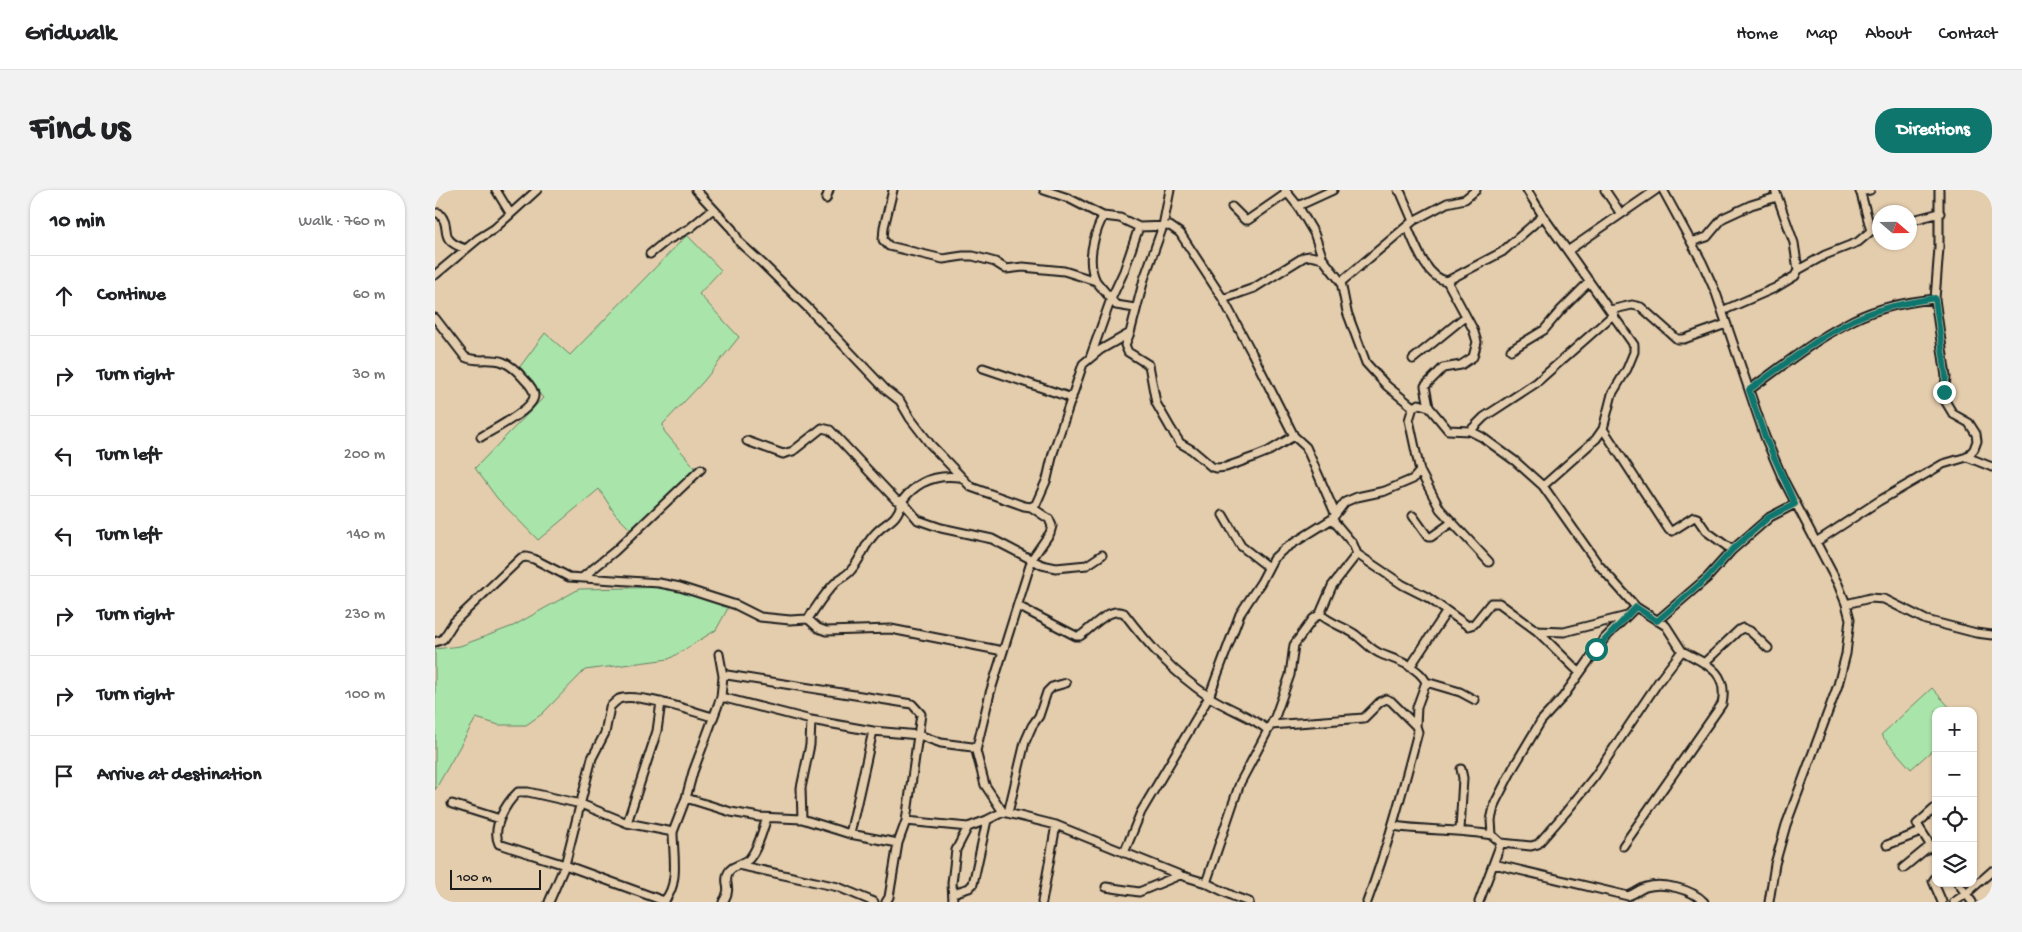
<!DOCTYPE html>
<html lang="en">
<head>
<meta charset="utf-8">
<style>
  :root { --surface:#fff; --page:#f2f2f2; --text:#202124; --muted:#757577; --line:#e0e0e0; --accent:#0f766e }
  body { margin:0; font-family:"Gochi Hand",sans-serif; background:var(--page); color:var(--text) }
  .controls { position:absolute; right:15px; bottom:15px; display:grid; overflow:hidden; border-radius:10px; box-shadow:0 1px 4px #0004 }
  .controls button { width:45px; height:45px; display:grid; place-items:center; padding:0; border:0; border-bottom:1px solid var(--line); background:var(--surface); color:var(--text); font:25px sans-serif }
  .compass { position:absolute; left:1437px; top:15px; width:45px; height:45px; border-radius:50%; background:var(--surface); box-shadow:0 1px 4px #0004; rotate:110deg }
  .scale { position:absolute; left:15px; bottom:12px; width:91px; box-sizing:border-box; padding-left:5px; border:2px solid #1c1c1c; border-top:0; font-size:14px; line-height:18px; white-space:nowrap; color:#1c1c1c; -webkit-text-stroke:4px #e4cdad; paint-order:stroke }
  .stop { position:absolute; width:15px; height:15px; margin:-11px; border:4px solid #0f766e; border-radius:50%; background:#fff }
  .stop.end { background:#0f766e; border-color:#fff; box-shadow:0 1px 5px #0008 }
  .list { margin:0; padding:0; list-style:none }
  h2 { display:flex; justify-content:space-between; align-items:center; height:65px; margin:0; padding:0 20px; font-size:21px }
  h2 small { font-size:16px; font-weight:400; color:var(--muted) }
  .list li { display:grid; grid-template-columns:32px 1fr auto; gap:15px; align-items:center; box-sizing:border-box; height:80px; padding:0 20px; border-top:1px solid var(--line) }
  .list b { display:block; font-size:19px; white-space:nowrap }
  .list em { font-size:16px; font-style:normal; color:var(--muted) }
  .icon { flex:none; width:28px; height:28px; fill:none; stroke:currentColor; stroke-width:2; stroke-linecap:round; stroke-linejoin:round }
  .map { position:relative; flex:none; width:1557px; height:712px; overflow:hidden; border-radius:20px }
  header { display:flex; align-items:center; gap:30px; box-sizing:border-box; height:70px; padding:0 25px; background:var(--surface); border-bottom:1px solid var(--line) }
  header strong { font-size:24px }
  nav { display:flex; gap:28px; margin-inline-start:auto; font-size:18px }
  .intro { display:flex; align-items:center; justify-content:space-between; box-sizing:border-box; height:120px; padding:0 30px }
  h1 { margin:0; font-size:35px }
  .button { padding:12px 22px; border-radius:20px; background:var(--accent); color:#fff; font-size:18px; font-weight:700 }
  main { display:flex; gap:30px; padding:0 30px }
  aside { flex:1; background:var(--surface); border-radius:20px; box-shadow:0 1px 4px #0004 }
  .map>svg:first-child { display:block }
</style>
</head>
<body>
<header>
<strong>Gridwalk</strong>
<nav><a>Home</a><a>Map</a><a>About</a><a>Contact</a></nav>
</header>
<div class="intro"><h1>Find us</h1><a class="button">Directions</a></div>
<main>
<aside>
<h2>10 min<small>Walk · 760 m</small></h2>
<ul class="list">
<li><svg class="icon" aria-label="ahead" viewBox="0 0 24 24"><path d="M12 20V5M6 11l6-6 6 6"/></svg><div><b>Continue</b></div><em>60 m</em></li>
<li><svg class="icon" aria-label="right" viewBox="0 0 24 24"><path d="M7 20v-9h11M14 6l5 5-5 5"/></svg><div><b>Turn right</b></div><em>30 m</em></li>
<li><svg class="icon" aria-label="left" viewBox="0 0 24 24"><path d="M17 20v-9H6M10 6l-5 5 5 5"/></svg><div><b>Turn left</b></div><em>200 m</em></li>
<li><svg class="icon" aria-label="left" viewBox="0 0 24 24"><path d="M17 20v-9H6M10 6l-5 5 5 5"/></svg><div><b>Turn left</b></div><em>140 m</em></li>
<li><svg class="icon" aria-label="right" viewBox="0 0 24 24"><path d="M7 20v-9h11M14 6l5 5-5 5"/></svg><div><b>Turn right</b></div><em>230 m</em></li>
<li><svg class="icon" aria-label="right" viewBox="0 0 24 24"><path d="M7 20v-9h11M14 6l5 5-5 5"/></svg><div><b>Turn right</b></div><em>100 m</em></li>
<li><svg class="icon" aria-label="arrive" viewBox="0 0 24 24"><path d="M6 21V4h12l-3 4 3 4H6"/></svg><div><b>Arrive at destination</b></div></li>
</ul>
</aside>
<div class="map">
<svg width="1557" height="712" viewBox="0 0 1557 712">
  <rect width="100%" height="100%" fill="#e4cdad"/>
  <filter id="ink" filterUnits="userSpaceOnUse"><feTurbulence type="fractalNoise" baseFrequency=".02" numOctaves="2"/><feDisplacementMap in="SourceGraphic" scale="10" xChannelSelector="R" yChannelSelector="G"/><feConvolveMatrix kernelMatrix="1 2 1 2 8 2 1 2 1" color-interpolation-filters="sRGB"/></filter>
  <g filter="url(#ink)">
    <path fill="#a9e4aa" stroke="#628063" d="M252 45 286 80 264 104 304 147 268 192 228 234 229 241 262 280 196 340 180 324 164 299 103 350 62 308 40 278 108 208 84 178 110 143 135 165Z
      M241 397 292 413V420L281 440 234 469 150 480 107 524 91 535H64L41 528 0 600V459L25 456 78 436 144 399Z
      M1497 498 1518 521H1501V557L1476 579 1446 545Z"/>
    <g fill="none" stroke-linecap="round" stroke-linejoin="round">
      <defs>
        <path id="minor" d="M61 0 75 23
          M261 0 297 39 305 53 327 73 375 120 451 200 465 211 475 228 495 254 536 297 589 316 596 317 601 314 612 289 618 263 648 174 665 160 695 143
          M458 0 449 37 448 50 454 56 508 69 528 66H538L560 72 571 79 588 77 629 81 661 91 681 115 700 118
          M609 0 633 8 668 26 685 28 704 37 735 36 745 43 788 109 817 163 859 246 871 257 900 323
          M735 0 728 36 709 89 695 143 690 155 693 162 714 175 721 213 736 239 745 253 757 260 777 277 782 278 791 277 819 267 834 261 859 246
          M850 0 863 16 898 0
          M963 0 966 3 978 31
          M1092 0 1108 26 1199 155V162L1192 179 1177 204 1168 239 1161 249 1108 296
          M1170 0 1186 24
          M1228 0 1267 72 1281 103 1330 247 1348 289 1403 394 1411 414 1415 429 1411 464 1403 495 1351 635 1340 674 1334 712
          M1340 0 1359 53 1363 80
          M1425 0 1436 41
          M1425 2 1435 0
          M391 9 394 0
          M863 16 879 43 888 69
          M797 17 810 30H813L852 3
          M0 23H4C19 39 0 49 31 59
          M1474 31 1505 23
          M972 36C980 54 991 88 1012 91L1067 62 1108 26
          M1256 52 1272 47 1288 28 1316 15 1342 7
          M1134 60 1221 0
          M215 64 231 51 255 38 278 19
          M0 85 43 49 59 39 102 0
          M661 91C651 71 659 45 668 26
          M1012 91 1038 139 1042 152 1038 167 1026 175 1008 178 990 196 994 217 1013 240 1035 241 1047 247 1080 271 1108 296 1163 374 1201 417 1231 436 1247 461 1224 491 1160 586 1131 622 1103 654 1096 656 1066 653 1057 645 1056 630 1060 613 1078 578 1106 531 1128 507 1169 449 1201 417
          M906 92 978 31 1012 13 1030 9 1041 0
          M788 109 819 98 869 67 875 66 888 69 906 92 912 122 931 173 952 196 978 217
          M1175 120 1197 115 1206 117 1242 149H1249L1291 134
          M1287 121 1340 98 1360 86 1363 80 1390 65 1423 52 1436 41 1444 39
          M0 128 30 167C42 173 55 167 68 172 76 175 83 182 89 189 93 193 99 199 99 205 100 219 57 240 46 247
          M1076 160 1109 140 1125 121 1154 92
          M655 168 676 109 689 81 704 37
          M978 169 1031 126
          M548 178 637 208
          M1314 200C1345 178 1375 153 1409 135 1436 119 1469 112 1500 109
          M994 217 984 214 978 217 974 230 985 281 1005 319 1054 372
          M1168 239 1234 340 1237 341 1259 327 1262 328 1271 341 1297 360
          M1035 241 1049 227 1101 193 1179 124
          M312 251 348 264 358 261 387 238 395 240 461 310 467 311C481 292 500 284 524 287
          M1532 267 1557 277
          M788 325 806 356 833 377
          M978 326 993 347H996L1016 333
          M1381 352 1444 311 1508 274 1532 267 1539 259 1542 251 1541 244 1534 233 1518 224 1509 209 1511 187 1500 109 1504 58V0
          M922 364 968 395 992 407 1012 421
          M148 387 180 361 266 279
          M1411 414 1435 408 1449 409 1491 430 1541 443 1557 445
          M583 416 641 446H645C657 438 674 416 689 423 714 456 739 483 773 506 792 519 815 525 833 540
          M885 424 897 396 922 364 918 354 897 329
          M373 429 383 438 391 441 456 439 568 461
          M1222 431 1272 388 1297 360 1335 327 1360 314
          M1102 441 1129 442 1192 426
          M0 452 8 449 19 432 86 368 91 367 99 369 134 387 224 393 245 397 301 415 325 427 355 430 373 429C382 416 390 402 402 391 407 387 413 385 417 379 426 369 429 356 438 346 450 331 462 333 467 311L483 330 506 338 557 349 607 375 621 378 652 375 667 365
          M284 464 288 486
          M1269 473 1304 440 1308 438 1315 441 1333 458
          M975 477 1012 421 1033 436 1039 434 1056 413H1064L1102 441 1145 483
          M991 492 1025 502 1040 510
          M836 535 929 528 945 512 951 509 956 511 981 536
          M541 561 555 503 597 369 615 343 617 336 614 329 596 317
          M251 608 296 622 324 627 367 629 415 644 463 653 471 631 533 637 552 630 568 622 621 635 745 685 771 693 800 707 814 712
          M17 614 65 629
          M1501 617 1482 634 1501 664
          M573 623 590 552 597 536 604 526 612 502 617 497 631 493
          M367 629 366 598 375 555 376 530
          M471 631 486 524 477 514 292 485 288 486 286 507 376 530 438 541 484 545 506 553 537 557 541 561 550 595 568 622
          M192 633 222 541 226 512
          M958 636C992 641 1024 639 1057 645
          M1025 640 1028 588 1026 579
          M238 642 251 608 258 582 286 507
          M415 644 438 541
          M1452 655 1486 642
          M1188 656 1287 514C1294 481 1271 474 1247 461
          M689 663 706 622 774 507 805 424 826 392 838 369 849 359 897 329 910 312 922 307 950 301 978 289 985 281
          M1059 674 1193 706C1199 704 1205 699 1211 697 1228 692 1257 699 1269 712
          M303 675 403 697 439 712
          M1468 678 1496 655
          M1501 687 1498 691 1507 712
          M771 693 805 593 840 527 855 485 859 455 878 429 885 424C896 434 910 437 921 445 930 452 936 460 946 464 961 470 983 476 991 492L982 517 981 536 983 542C968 599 953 656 932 712
          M1523 693 1537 712
          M671 697 704 702 745 685
          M518 703 534 698 538 694 552 630
          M114 712 130 675 157 568 170 543 175 517C178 514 181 511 184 509 202 502 259 522 278 527
          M229 712V711C245 695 238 663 238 642L192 633 146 614 93 602H83C71 613 56 638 64 654L130 675 229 711 230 712
          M288 712C298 697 288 694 293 683 297 674 310 675 315 668 324 657 327 641 332 628
          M451 712 454 707 463 653
          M518 712 517 693 521 660 533 637
          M607 712 621 635
          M1044 712 1066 653
          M1519 712 1531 704 1557 681"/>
      </defs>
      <use href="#minor" stroke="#1c1c1c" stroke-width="11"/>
      <use href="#minor" stroke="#e4cdad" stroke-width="7"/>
    </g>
  </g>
  <g fill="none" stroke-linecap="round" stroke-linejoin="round" filter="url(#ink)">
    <path stroke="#0f766e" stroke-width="6" d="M1161 459 1201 417 1222 431 1272 388 1297 360 1334 327 1360 314 1330 247 1314 200C1345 178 1375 153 1409 135 1436 119 1469 113 1500 108L1511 187 1509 202"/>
  </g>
</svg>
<div class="controls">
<button>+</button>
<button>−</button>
<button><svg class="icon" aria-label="locate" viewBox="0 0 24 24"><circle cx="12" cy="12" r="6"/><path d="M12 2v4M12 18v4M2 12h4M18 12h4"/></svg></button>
<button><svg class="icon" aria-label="layers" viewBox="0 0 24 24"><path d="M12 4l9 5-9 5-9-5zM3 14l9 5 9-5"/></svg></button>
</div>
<svg class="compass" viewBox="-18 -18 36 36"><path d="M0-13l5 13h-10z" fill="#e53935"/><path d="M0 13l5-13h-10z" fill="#757577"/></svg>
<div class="scale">100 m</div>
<div class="stop" style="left:1161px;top:459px"></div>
<div class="stop end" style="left:1509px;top:202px"></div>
</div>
</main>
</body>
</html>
